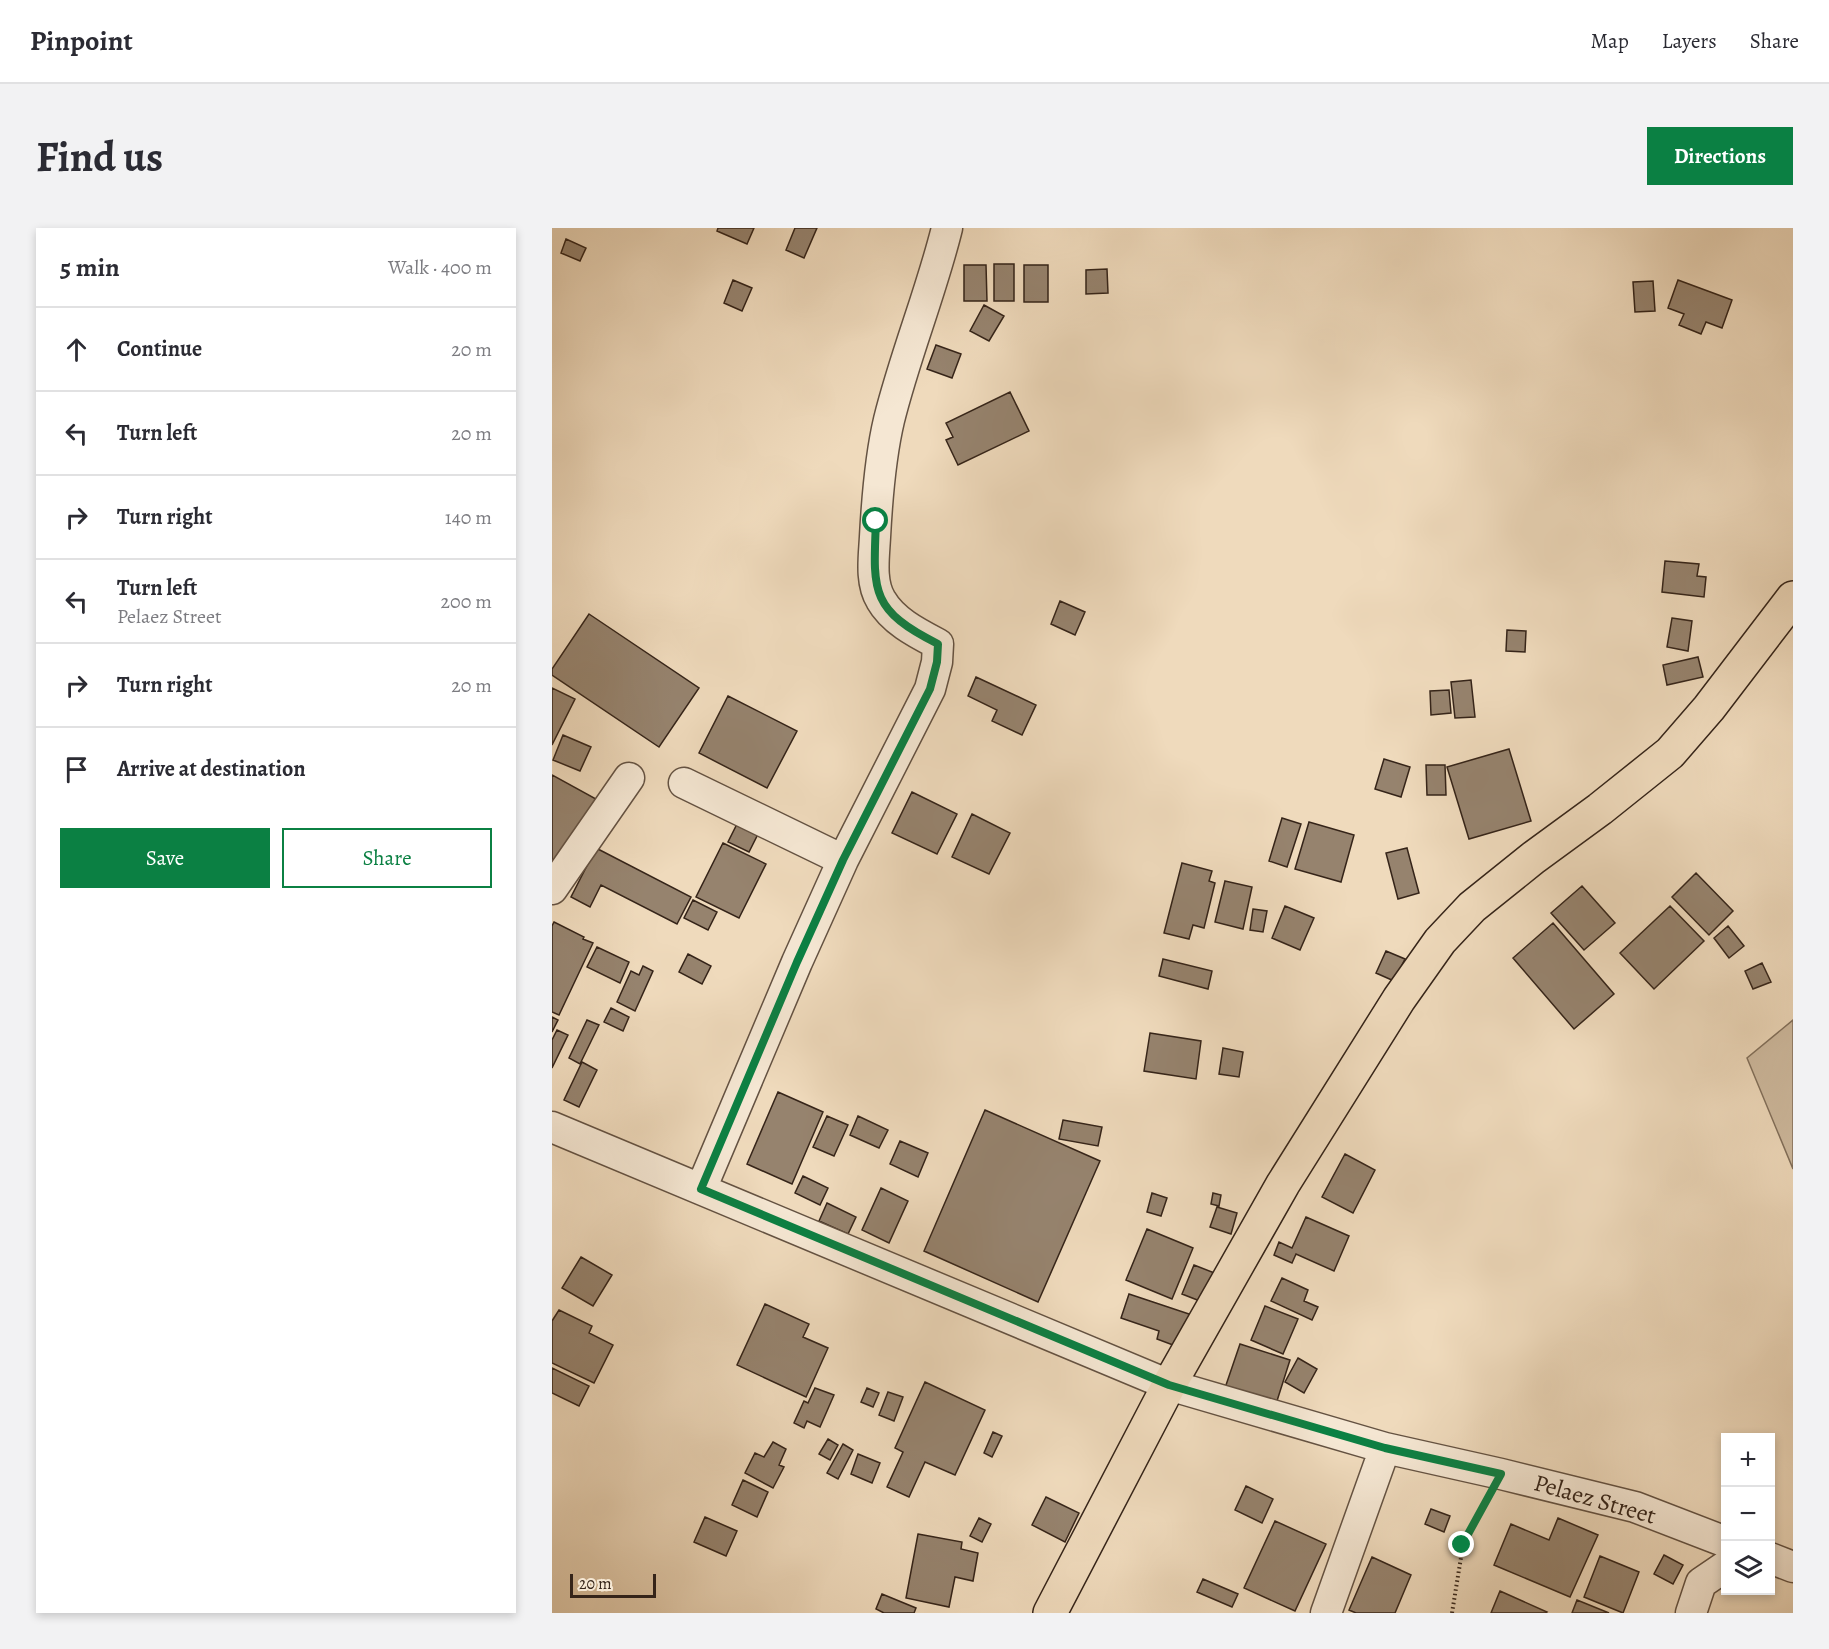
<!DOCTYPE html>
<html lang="en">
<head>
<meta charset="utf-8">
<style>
  :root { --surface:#fff; --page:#f2f2f3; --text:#2b2b33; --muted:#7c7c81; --line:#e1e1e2; --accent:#0b8043 }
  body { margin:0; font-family:Alegreya,serif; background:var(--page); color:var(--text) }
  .controls { position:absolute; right:18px; bottom:18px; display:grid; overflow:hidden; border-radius:0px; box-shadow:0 3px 9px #0003 }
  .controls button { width:54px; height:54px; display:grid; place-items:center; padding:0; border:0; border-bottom:2px solid var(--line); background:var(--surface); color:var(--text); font:30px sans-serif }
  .scale { position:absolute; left:18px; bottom:15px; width:86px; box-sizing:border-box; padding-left:6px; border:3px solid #352419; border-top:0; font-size:16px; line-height:21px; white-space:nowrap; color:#352419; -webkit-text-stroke:4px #f5e7d3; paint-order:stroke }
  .stop { position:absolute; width:18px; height:18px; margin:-14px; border:4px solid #0b8043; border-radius:50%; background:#fff }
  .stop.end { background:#0b8043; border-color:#fff; box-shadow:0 2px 6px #0008 }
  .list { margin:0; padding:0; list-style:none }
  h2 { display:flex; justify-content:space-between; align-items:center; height:78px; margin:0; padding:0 24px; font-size:26px }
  h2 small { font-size:20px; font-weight:400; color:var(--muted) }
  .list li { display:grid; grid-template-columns:39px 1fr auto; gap:18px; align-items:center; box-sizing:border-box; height:84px; padding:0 24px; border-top:2px solid var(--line) }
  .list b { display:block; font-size:22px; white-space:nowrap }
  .list p { margin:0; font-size:20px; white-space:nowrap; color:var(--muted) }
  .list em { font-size:20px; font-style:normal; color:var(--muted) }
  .actions { display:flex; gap:12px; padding:18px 24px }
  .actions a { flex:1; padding:14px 0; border:2px solid var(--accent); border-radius:0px; text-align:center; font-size:21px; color:var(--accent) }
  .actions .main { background:var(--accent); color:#fff }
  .icon { flex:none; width:33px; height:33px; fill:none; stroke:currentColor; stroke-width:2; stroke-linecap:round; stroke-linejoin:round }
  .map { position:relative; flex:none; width:1241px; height:1385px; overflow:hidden; border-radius:0px }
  header { display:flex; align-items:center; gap:36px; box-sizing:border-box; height:84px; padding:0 30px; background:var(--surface); border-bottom:2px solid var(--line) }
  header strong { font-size:28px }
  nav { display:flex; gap:33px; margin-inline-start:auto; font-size:21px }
  .intro { display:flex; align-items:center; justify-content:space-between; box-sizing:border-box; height:144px; padding:0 36px }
  h1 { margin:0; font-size:42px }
  .button { padding:15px 27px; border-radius:0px; background:var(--accent); color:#fff; font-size:21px; font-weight:700 }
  main { display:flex; gap:36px; padding:0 36px }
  aside { flex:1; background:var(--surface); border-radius:0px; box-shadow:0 3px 9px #0003 }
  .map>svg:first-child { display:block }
</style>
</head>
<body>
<header>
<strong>Pinpoint</strong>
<nav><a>Map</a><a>Layers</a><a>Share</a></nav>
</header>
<div class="intro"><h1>Find us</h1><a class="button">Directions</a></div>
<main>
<aside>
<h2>5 min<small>Walk · 400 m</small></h2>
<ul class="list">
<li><svg class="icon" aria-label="ahead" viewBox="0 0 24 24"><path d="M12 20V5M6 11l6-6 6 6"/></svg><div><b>Continue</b></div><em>20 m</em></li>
<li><svg class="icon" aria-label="left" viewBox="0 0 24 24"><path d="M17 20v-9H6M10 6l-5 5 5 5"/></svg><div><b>Turn left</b></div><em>20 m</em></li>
<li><svg class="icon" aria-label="right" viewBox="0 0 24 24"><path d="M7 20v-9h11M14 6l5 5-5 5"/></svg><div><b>Turn right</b></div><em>140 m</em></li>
<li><svg class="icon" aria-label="left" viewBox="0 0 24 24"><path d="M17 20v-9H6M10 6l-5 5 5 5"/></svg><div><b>Turn left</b><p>Pelaez Street</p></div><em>200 m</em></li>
<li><svg class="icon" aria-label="right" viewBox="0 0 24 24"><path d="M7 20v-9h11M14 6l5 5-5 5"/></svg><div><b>Turn right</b></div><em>20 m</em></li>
<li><svg class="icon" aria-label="arrive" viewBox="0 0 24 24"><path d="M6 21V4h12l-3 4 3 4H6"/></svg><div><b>Arrive at destination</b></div></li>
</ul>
<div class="actions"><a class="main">Save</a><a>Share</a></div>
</aside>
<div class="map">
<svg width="1241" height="1385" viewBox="0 0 1241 1385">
  <rect width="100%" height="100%" fill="#efdabc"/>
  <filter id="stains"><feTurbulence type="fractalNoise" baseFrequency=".00333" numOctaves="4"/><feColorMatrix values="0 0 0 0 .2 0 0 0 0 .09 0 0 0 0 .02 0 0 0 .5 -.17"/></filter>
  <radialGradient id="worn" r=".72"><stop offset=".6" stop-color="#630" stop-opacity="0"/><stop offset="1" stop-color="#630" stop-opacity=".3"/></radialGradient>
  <path fill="#cfbba0" stroke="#82705c" stroke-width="1.5" d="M1241 792V941L1195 830Z"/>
  <path fill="#96836e" stroke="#352419" stroke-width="1.5" d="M166 0H202L195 16 165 3Z
    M243 0H265L252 30 234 22Z
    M14 11 34 20 28 33 9 25Z
    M442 36H462V73H442Z
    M412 37H434L435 73H412Z
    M472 37H496V74H472Z
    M555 41 556 65 534 66V42Z
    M181 52 200 60 190 83 172 75Z
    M1126 52 1180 72 1170 100 1154 94 1149 106 1127 97 1132 86 1116 80Z
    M1101 53 1103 83 1083 84 1081 54Z
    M432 77 452 88 437 113 418 103Z
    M384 117 409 126 400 150 375 141Z
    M458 164 477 203 406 237 394 212 401 209 394 195Z
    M1113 333 1147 336 1145 348 1154 349 1152 369 1110 364Z
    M508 373 533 384 523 407 499 396Z
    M37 386 147 460 107 519 0 447V441Z
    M1120 390 1140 393 1136 423 1115 419Z
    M955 402 974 403 973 424 954 423Z
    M1146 429 1151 449 1115 457 1111 437Z
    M424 449 484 477 470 507 440 493 445 482 416 468Z
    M919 452 923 489 903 490 899 454Z
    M0 460 23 471 0 517Z
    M897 462 899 485 879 487 878 463Z
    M176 468 245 503 215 560 147 525Z
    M11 507 39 519 28 543 1 532Z
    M957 521 979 593 917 611 895 539Z
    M832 531 858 539 849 569 823 561Z
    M874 537H893L894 567H875Z
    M0 547 44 571 1 649 0 648Z
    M360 564 405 586 385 626 340 605Z
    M420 586 458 605 437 646 400 629Z
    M730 590 749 596 735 639 717 633Z
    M186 594 207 604 197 624 176 614Z
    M757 594 802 607 789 654 743 641Z
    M171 615 214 636 187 690 144 669Z
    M44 620 139 669 125 696 49 657 38 679 19 669Z
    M855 620 867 665 846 671 834 625Z
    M630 635 660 643 657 653 663 655 652 700 641 697 637 711 612 705Z
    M1144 645 1181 683 1157 707 1120 669Z
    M673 653 700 659 691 701 663 694Z
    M1030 658 1063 695 1032 722 999 685Z
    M141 672 165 684 156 702 132 690Z
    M733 678 762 690 748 722 720 710Z
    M1118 678 1152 713 1102 761 1068 725Z
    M701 681 715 683 711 704 698 702Z
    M2 694 32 709 31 711 41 715 7 787 0 784V698Z
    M1001 695 1062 766 1022 801 961 730Z
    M1176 698 1192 718 1177 730 1162 710Z
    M45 719 77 734 68 755 35 739Z
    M834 723 853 731 842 753 824 745Z
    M136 726 159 738 150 756 127 744Z
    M611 731 660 743 656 761 607 748Z
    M1210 735 1219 754 1201 761 1193 743Z
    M91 738 101 743 83 783 65 774 79 743 87 747Z
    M59 780 77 789 71 803 52 794Z
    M0 789 6 792 0 804Z
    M35 792 47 797 28 836 17 830Z
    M5 802 16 807 0 840V812Z
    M598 805 649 813 644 851 592 843Z
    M671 820 691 824 687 849 667 846Z
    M30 834 45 842 27 879 12 872Z
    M226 864 271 884 240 956 195 936Z
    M433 882 548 933 486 1074 372 1023Z
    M275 888 296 897 282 928 261 919Z
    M306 888 336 902 327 920 298 907Z
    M511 892 550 899 546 918 507 911Z
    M348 913 376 925 366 949 338 936Z
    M793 926 823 942 801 985 770 969Z
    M251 948 276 960 268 977 243 965Z
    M329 960 356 973 337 1015 310 1002Z
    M600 965 615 970 609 988 595 984Z
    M661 965 669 967 667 978 659 976Z
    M275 975 304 989 296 1006 267 993Z
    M665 979 685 985 679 1006 658 999Z
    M754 989 797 1008 782 1043 744 1026 740 1035 722 1027 727 1014 740 1020Z
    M595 1001 641 1020 620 1071 574 1052Z
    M29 1029 60 1047 41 1078 10 1060Z
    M642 1037 665 1046 653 1075 630 1066Z
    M730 1050 756 1062 752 1073 766 1079 760 1092 719 1073Z
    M577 1066 640 1087 629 1120 605 1111 607 1103 569 1090Z
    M213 1076 257 1096 251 1109 276 1120 254 1169 185 1137Z
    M713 1078 746 1091 731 1126 699 1112Z
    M7 1082 40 1098 37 1105 61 1117 42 1155 0 1135V1093Z
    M688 1116 738 1132 724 1176 673 1160Z
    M746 1130 765 1141 752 1165 733 1154Z
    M0 1140 37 1158 27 1178 0 1165Z
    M373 1154 433 1182 403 1247 373 1234 357 1269 335 1259 351 1224 343 1220Z
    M263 1160 282 1167 268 1199 255 1193 252 1200 242 1195 252 1173 256 1175Z
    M315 1160 327 1165 321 1179 309 1174Z
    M336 1164 351 1169 342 1193 327 1187Z
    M441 1204 450 1208 440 1229 432 1225Z
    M276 1211 286 1217 278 1232 267 1226Z
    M221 1214 234 1221 227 1237 232 1239 221 1260 193 1245 203 1225 212 1229Z
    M291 1216 301 1222 286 1251 275 1245Z
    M306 1226 328 1235 320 1255 299 1246Z
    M191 1252 216 1264 205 1289 180 1277Z
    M694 1258 721 1271 710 1295 683 1282Z
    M494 1269 527 1285 513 1314 480 1297Z
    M879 1281 898 1288 892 1304 873 1296Z
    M153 1289 185 1303 174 1328 142 1314Z
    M427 1290 439 1296 430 1314 418 1308Z
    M1006 1290 1046 1307 1018 1369 942 1337 959 1296 997 1312Z
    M723 1293 774 1316 743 1383 692 1360Z
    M366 1306 410 1314 409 1321 426 1325 421 1353 403 1349 397 1379 354 1370Z
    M1112 1327 1131 1337 1121 1356 1102 1346Z
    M1048 1328 1087 1344 1071 1385 1032 1369Z
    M820 1329 859 1347 843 1385H804L797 1382Z
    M651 1351 686 1366 680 1379 645 1364Z
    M948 1363 995 1384 994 1385H939Z
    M330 1366 364 1380 362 1385H332L324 1381Z
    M1025 1372 1057 1385H1020Z"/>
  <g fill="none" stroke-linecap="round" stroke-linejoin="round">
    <defs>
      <path id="minor" d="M132 555 291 632
        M0 661 77 550
        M0 899 617 1157 833 1220 949 1246 1083 1279 1174 1314
        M149 961 245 734 291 632 378 461 385 434 386 416C365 405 341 393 329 372 318 354 322 329 323 309 325 271 328 230 337 192 353 127 379 65 395 0
        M1218 1330 1241 1339
        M774 1385 833 1220
        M1139 1385 1149 1355 1174 1338"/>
      <path id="major" d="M498 1385 617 1157 731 956 847 771 888 713 920 679 981 630 1048 581 1118 525 1157 480 1241 370"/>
    </defs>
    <use href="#minor" stroke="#645242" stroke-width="33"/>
    <use href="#major" stroke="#352419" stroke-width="36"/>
    <path stroke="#352419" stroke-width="4" stroke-dasharray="1.5 3" stroke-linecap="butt" d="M900 1385 911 1317 935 1273"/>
    <use href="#minor" stroke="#f5e7d3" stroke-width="30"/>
    <use href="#major" stroke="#efdabc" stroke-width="33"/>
  </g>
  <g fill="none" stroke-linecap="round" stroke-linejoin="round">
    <path stroke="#0b8043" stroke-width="8" d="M324 293C321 363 318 382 386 416L385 434 378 461 291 632 245 734 149 961 617 1157 833 1220 949 1246 910 1317"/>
  </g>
  <g text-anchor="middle" stroke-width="4.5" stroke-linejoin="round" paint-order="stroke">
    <g font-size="24" fill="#352419" stroke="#f5e7d3">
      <text transform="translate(1043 1271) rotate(16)" y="8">Pelaez Street</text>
    </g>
  </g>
  <rect width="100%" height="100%" filter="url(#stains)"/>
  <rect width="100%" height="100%" fill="url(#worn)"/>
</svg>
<div class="controls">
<button>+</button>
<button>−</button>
<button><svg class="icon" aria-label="layers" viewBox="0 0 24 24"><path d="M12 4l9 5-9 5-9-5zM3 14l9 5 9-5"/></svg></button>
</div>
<div class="scale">20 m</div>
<div class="stop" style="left:324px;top:293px"></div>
<div class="stop end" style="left:910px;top:1317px"></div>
</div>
</main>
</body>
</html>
